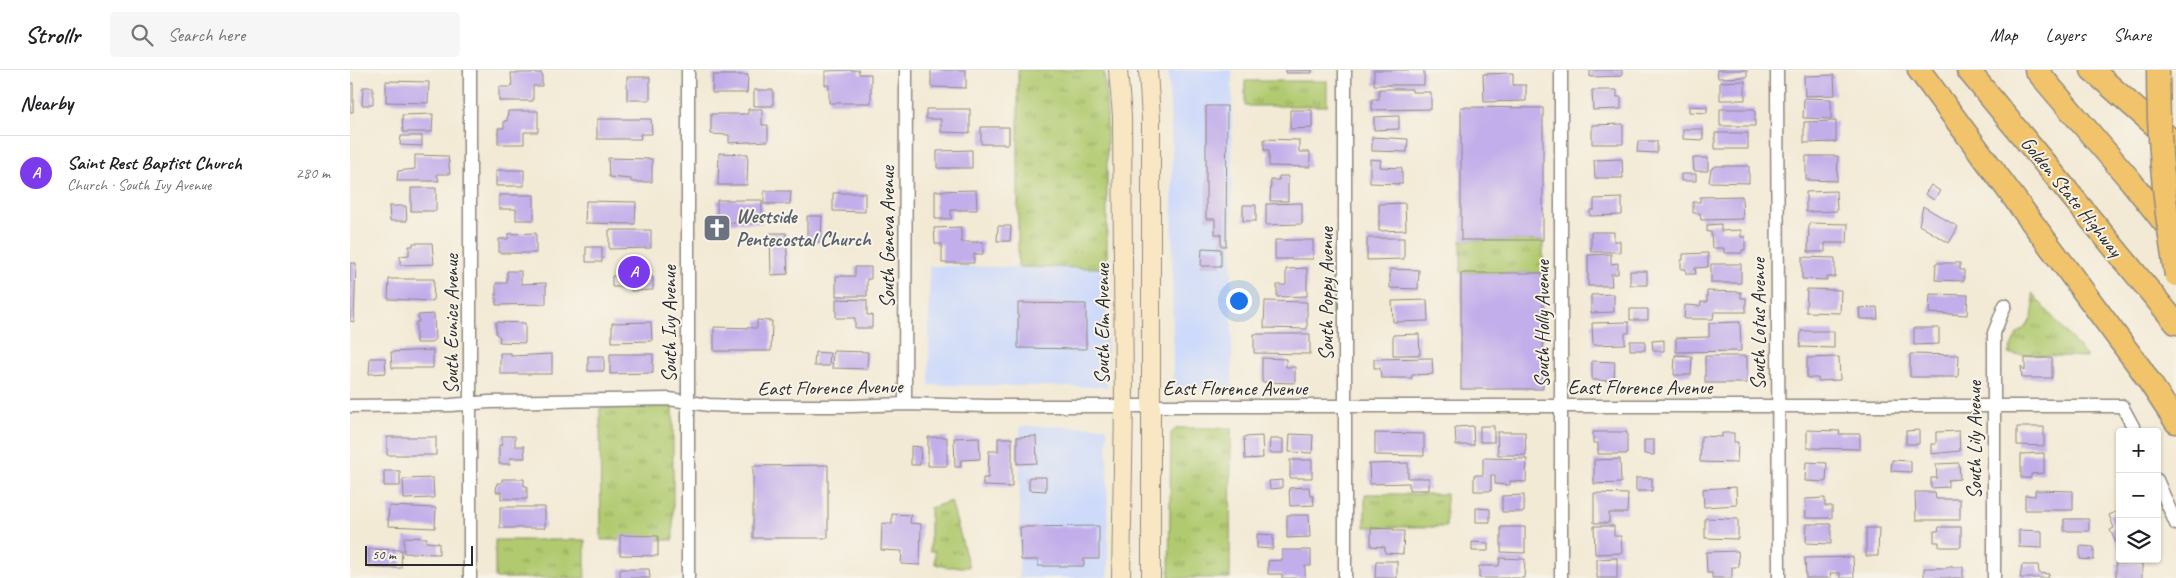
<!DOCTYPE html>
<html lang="en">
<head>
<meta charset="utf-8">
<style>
  :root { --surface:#fff; --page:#f6f6f6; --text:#202124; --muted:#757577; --line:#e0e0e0; --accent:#7c3aed }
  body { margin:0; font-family:Caveat,sans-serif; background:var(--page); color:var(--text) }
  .controls { position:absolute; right:15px; bottom:15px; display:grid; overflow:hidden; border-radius:5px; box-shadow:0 1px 4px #0004 }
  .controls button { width:45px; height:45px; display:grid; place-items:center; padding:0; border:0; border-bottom:1px solid var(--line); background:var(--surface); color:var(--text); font:25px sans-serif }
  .scale { position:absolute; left:15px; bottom:12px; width:108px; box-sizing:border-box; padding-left:5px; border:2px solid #2b2b2b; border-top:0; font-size:14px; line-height:18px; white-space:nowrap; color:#2b2b2b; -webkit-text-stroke:4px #f7f3e8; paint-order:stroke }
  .you { position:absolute; left:888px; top:230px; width:18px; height:18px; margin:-12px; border:4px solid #fff; border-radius:50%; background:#1a73e8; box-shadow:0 0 0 8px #1a73e833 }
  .badge { display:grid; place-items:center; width:32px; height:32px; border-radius:50%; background:var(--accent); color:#fff; font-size:16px; font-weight:700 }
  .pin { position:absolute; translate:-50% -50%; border:2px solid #fff; box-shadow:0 1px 5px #0006 }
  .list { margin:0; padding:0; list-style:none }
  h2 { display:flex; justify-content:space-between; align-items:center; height:65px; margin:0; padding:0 20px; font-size:21px }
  h2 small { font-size:16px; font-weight:400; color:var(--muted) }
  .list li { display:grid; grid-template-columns:32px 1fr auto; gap:15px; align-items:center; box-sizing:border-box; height:75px; padding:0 20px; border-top:1px solid var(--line) }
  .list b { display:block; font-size:19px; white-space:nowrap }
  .list p { margin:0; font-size:16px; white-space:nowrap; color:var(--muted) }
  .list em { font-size:16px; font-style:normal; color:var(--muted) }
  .icon { flex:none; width:28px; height:28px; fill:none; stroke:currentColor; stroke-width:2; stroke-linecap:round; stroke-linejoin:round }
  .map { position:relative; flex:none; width:1826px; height:508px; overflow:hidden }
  header { display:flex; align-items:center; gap:30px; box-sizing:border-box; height:70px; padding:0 25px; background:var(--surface); border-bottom:1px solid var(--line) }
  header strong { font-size:24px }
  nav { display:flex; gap:28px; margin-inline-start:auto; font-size:18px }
  .search { width:350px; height:45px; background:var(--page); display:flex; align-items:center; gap:12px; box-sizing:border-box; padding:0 18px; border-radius:5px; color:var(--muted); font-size:19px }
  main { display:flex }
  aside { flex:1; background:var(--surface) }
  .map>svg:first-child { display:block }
</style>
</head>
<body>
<header>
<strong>Strollr</strong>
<div class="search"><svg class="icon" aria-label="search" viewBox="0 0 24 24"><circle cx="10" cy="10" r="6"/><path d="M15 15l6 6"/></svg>Search here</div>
<nav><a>Map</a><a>Layers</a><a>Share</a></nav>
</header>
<main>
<aside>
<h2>Nearby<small></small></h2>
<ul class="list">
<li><span class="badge">A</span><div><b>Saint Rest Baptist Church</b><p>Church · South Ivy Avenue</p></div><em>280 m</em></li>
</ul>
</aside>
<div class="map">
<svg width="1826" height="508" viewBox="0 0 1826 508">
  <defs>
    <pattern id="grass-tufts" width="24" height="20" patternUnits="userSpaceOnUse" patternTransform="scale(1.25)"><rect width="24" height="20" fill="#b1ca6f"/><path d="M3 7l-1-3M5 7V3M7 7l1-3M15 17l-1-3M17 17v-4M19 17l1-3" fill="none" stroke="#90a45b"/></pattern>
  </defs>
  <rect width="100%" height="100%" fill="#f7f3e8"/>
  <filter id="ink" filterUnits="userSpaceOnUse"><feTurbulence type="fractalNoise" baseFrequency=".02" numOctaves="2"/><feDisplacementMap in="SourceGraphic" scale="10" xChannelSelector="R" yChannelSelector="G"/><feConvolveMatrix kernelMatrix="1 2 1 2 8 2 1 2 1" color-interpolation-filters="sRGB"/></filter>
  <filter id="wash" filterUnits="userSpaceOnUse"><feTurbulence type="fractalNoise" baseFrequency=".0096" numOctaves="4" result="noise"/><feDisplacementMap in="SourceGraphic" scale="20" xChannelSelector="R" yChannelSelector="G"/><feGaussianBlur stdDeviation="1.12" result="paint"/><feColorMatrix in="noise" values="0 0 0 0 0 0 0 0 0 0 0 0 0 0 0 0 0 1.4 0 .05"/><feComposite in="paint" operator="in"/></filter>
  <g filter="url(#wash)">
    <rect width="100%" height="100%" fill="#f3ead5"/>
    <path fill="#cedafa" d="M818 0H882V318H828L823 314 822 78Z
      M579 196 757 198V317L579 315Z
      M670 356 757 357 758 508H669Z"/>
    <path fill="url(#grass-tufts)" stroke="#6e7a4d" d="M668 0H754L757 46V198L668 197Z
      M895 11H977V36H895Z
      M1111 170H1193V203H1111Z
      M1682 223 1737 287 1658 284 1667 264 1677 256 1682 247 1684 234Z
      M323 337V470H251L250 338Z
      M827 358H881L880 508H819L821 363Z
      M1015 424H1096V457H1015Z
      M601 431 619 497H597L585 494V481H580V438Z
      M145 470H235V508H145Z"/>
    <g id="blocks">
      <path fill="#c2aeea" d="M509 0V4H521V33H479V15H475V1Z
        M581 0H616V18L581 17Z
        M936 0H962V3H936Z
        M1024 0H1074V15H1024Z
        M1240 0H1272V6L1240 7Z
        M1367 0H1397V7L1368 8Z
        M161 3H192V16H183V31H149V17H162Z
        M1163 3V15H1176V31L1134 32 1133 4Z
        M363 5H398L397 23H362Z
        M1484 5 1485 25 1455 26 1454 6Z
        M277 7H300V30H277Z
        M36 11 79 12 78 33 36 32Z
        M1395 11V30H1370V12Z
        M0 13H3V42H0Z
        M13 17H23V35H12Z
        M1029 19H1062V22H1081V39L1022 40V29H1029Z
        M404 20H423V36H404Z
        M1242 20H1267V27H1271V39L1243 40Z
        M1454 28 1481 29V49L1453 48Z
        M856 36H877L876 176H871V164H865V149H856Z
        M1339 36 1357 37V43L1339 42Z
        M1111 37 1193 38V170H1111Z
        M398 39H412V55H418V71L379 73V65L361 64V44H398Z
        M576 39H620V63L591 62V49H576Z
        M1370 39H1405V56H1370Z
        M940 40H962V58L940 59Z
        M158 41H188V62H174V74H148V58H154V51H157Z
        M83 44 82 62H53L52 45Z
        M1049 46V59L1024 60V47Z
        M247 49H301L302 64H290L291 69H247Z
        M1486 51V72L1454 73V52Z
        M1273 54V74H1242V55Z
        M631 57H659V74H631Z
        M1333 59H1353V70L1333 69Z
        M1365 63H1398V79H1365Z
        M51 66H72V76L50 75Z
        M1022 67 1058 69 1057 82 1022 81Z
        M914 69 949 70V82H960V97L919 96V80H914Z
        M1288 71H1307V83L1287 82Z
        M622 80V98H587V81Z
        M369 83 398 84 397 115H368Z
        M65 85 98 86 100 104H87L89 111H47L48 101 65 99Z
        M1456 86H1488L1487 111 1456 110Z
        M258 88 302 89V112H281V109L259 107Z
        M1343 88H1358V101H1344Z
        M1020 89 1031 90 1030 97 1052 98V114L1020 113Z
        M1272 89 1273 108H1245L1244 90Z
        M1366 96H1399V113L1359 112 1361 99Z
        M146 100H174V116H146Z
        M1331 104H1346V111H1331Z
        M929 106H938V131H920L921 110H929Z
        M1581 115 1590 121 1584 130 1575 124Z
        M61 118H86V141H61Z
        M626 120 627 140H601V149H585V121Z
        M414 121H441L440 134H414Z
        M1486 121 1487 141 1456 142V122Z
        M483 123H515V142L483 141Z
        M149 125H184V150H166V139H149Z
        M1392 126 1393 149 1351 150 1350 143H1343V132H1350V127Z
        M1272 128V145L1240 146V140H1244V129Z
        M367 130H412V153H367Z
        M236 131 286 132 285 154 235 153Z
        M952 133V154L916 155V134Z
        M1055 133 1056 160 1029 161V134Z
        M893 135H906V151H893Z
        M39 136H56L57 151H40Z
        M1573 136 1608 157 1599 173 1569 155Z
        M457 146H472L471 172H457Z
        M1459 153 1498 154 1497 173H1475V182H1458Z
        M1371 154V161L1391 160V167H1395V180H1392V183H1374V178H1362L1361 162H1357V155Z
        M648 156H661L660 171H647Z
        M611 157V172H633V184H624V193H592V174H585L584 158Z
        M259 160H301V178L259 179Z
        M1241 162H1264V171H1270V182H1241Z
        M186 163V183H149V169H158V164Z
        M420 163H436L438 204 421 205Z
        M1017 168H1054V189L1017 190Z
        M925 170H963V189H925Z
        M63 173H82L84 194 50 195V186L59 185V176H63Z
        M236 177H252V192H236Z
        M852 178 871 179V196H851Z
        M1358 183V197L1345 198 1346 204H1336V199H1331V190H1333V184Z
        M1261 184V194L1268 193V204H1261L1262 216H1238V185Z
        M1452 187 1485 188V207H1477V210L1452 209Z
        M0 193H6L4 252 0 251Z
        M1586 193H1610V200H1614V211L1585 210Z
        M1361 194H1391V213H1361Z
        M505 197H521V209H517V226H486V206H505Z
        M957 198V226L927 227V215H936V199Z
        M1040 199 1069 200 1068 219 1040 218Z
        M157 201H171V214L196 213V234L146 235V213H157Z
        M1280 201H1297V215H1280Z
        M278 202H298V207H303V220L281 221 279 217H262V206H278Z
        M1111 203H1193V319H1111Z
        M39 209H84L83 231 38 229Z
        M1457 219 1491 220 1490 243 1456 242Z
        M1357 221 1391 222V228H1396V242H1364L1363 249H1334L1335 235 1350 236 1351 232H1357Z
        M1264 224V242L1241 243V225Z
        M1580 224 1618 225 1617 245 1579 243Z
        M486 229 517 230V245H522V258H505V248H486Z
        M1077 230 1078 251 1043 252 1042 231Z
        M915 231 957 232V259L914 258Z
        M668 233 736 234V279L668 278Z
        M1527 237 1528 249H1510L1509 238Z
        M1280 239H1298V250H1280Z
        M84 244 85 269 80 273H66V252H69L68 245Z
        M407 250 422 251 421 281H364V257L407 258Z
        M146 252 175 253V273L149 272 150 267 146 264Z
        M301 252 302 271 262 272V253Z
        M1279 252V263H1275V274L1243 275 1242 253Z
        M1390 252 1391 281 1326 282V268L1359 267V253Z
        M1564 258H1589V274L1564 275Z
        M1451 261H1484V278L1450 277Z
        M904 264H960V284L904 283Z
        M1069 264 1070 285H1043V265Z
        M1314 270V281H1303L1302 271Z
        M1280 271H1295V280H1280Z
        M83 280V298H42L41 282Z
        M483 281 518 282 517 299 482 298Z
        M465 282 480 283 479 296H464Z
        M150 283H161V286L202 284V304H150Z
        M260 284H303V303L260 304Z
        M1560 284 1609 285 1608 307H1560Z
        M1325 285 1342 286 1341 305H1324Z
        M238 286H254V301H238Z
        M1355 286H1397V313H1355Z
        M1489 287 1490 310 1468 311V308H1457V288Z
        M20 288H35L36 303 19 304Z
        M912 288 936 289V297H945V313L912 312Z
        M1082 288 1083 304 1062 305V308H1031L1030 298H1024V289Z
        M1675 288H1702V308H1672L1671 296 1675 301Z
        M1242 291 1265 292 1264 311 1242 310Z
        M1123 356 1124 375H1106L1105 357Z
        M1130 356H1144V372H1130Z
        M1667 357H1694V376L1667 375Z
        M1457 360 1490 361 1489 364H1510V379L1457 378Z
        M1569 360V374H1556V361Z
        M1609 361 1610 381 1581 384V374H1586V362Z
        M1147 362H1175L1176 385H1148Z
        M1243 362H1277V384H1248V373H1243Z
        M1025 363 1074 364V386L1025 385Z
        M1372 363H1384V372H1388L1387 393 1350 392 1351 366 1372 367Z
        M940 364 963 365 962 383 939 382Z
        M152 366H165V376H174L175 388H160V394H149V375H152Z
        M686 366 687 393 667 394V367Z
        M912 366 913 388 895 389 894 367Z
        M37 367H86V385H37Z
        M578 367H597V396H578Z
        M629 367 630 389 611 390V397H605L604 368Z
        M648 368H662V417L633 416V408H638L639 381H648Z
        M920 369H933V383H919Z
        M1294 370H1304V385L1294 384Z
        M561 376 571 377 570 395H561Z
        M1694 383V403L1681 404V408H1671V384Z
        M1133 388 1177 389 1176 412 1160 411V415L1145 414V405H1141V421H1124V405H1133Z
        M1270 389 1271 413 1244 414V390Z
        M940 390H962V408H940Z
        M1542 390 1561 391V402L1541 401Z
        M1456 392 1477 393 1476 412 1455 411Z
        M1058 393V408H1079V420H1059V413L1020 414 1019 394Z
        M1609 393 1610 409 1598 410V417L1581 418V408H1587L1586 394Z
        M478 395V468H403V396Z
        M34 401H50V416H34Z
        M679 407H696V421L679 420Z
        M83 408 84 428 54 429 53 409Z
        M1286 408H1302V421H1286Z
        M152 409H174V416H177V429H151V422H146L147 413H152Z
        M932 410V418L920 419 919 411Z
        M959 417 960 426H963L964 435 940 436 939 418Z
        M1386 417 1387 435 1354 437 1353 419Z
        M1685 420 1723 421V440H1675V425L1685 426Z
        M1565 422H1585L1586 429H1610V450H1566Z
        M1244 423 1278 424 1277 443H1259V453H1244Z
        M1174 425V442H1152V426Z
        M1475 428V436H1482V448H1456L1455 429Z
        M39 436 86 438 85 458 38 456Z
        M150 437H195V458H150Z
        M1126 438 1140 439V452H1126Z
        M1770 440V481L1760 460 1764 458 1759 445Z
        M542 444 561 445 560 453 571 454 570 495 551 494 552 481 531 480 532 453 542 454Z
        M937 445H959L960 467 937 468Z
        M1355 448 1388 449V469L1355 468Z
        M1714 449H1739V461H1714Z
        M1457 454H1481V474L1456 473Z
        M749 456V489H734V496H688V490H671L670 457Z
        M1244 456H1264V466H1271L1272 483 1245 484Z
        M1151 457H1175V483L1151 482Z
        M1589 457H1611V477H1589V472H1584V461H1588Z
        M1021 458 1044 459V461H1054L1053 484 1035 483V477L1021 476Z
        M1516 458H1529L1528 486H1516Z
        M1669 460 1692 461V478L1669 477Z
        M907 464 923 465V479L907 478Z
        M270 465 308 466V486L270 485Z
        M54 467 77 468 76 472 89 473V484L54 483Z
        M1122 472 1138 473V481H1122Z
        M1730 476 1744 477V490L1730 489Z
        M19 479 52 480 51 498H19Z
        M932 480H961V496H955V508H932V504H918V491L932 490Z
        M1388 481 1389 497H1382V508H1362V503H1357L1356 482Z
        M1503 487 1504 508H1490V503H1480L1481 508H1456L1455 488Z
        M1150 488 1175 489 1174 508H1129V496H1149Z
        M1267 488V508H1247V489Z
        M1026 491H1047V508H1025Z
        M1766 493 1792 494V508H1766Z
        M1672 495H1688L1689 503 1699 504 1698 508H1670Z
        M1597 497H1613V508H1574V498H1597Z
        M270 499H299L300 508H270Z"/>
    </g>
  </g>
  <g filter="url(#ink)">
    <use href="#blocks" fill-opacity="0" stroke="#8f8a80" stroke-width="1"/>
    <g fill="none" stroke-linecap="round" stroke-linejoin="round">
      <defs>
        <path id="minor" d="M338 0V508
          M995 0V508
          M1211 0V508
          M1427 0 1429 508
          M555 334 556 0
          M0 336 101 335 139 332 319 329 359 335 386 336H502L555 334 638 336H1772L1786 362
          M1807 410 1826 454
          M120 508V0
          M1644 508V263L1655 235"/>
        <path id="secondary" d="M768 0 772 46 774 336 771 508
          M798 0 801 49V508"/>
        <path id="motorway" d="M1569 0 1791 299 1826 352
          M1618 0 1826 253
          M1686 0 1780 110 1824 165
          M1742 0 1826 74"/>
      </defs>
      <use href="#minor" stroke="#8f8a80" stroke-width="15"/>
      <use href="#secondary" stroke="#8f8a80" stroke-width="20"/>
      <use href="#motorway" stroke="#8f8a80" stroke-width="25"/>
      <use href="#minor" stroke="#fff" stroke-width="12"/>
      <use href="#secondary" stroke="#f9e7c3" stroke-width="18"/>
      <use href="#motorway" stroke="#f1c36a" stroke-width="22"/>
      <defs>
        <path id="motorway-bridge" d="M1808 0C1808 69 1814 136 1826 205"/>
      </defs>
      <use href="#motorway-bridge" stroke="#8f8a80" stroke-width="25" stroke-linecap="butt"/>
      <use href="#motorway-bridge" stroke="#f1c36a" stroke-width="22"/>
    </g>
  </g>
  <defs>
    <symbol id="church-square" viewBox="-11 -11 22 22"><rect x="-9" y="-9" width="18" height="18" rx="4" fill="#6b7280" stroke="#f7f3e8"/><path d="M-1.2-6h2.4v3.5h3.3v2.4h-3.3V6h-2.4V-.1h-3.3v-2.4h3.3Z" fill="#fff"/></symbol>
  </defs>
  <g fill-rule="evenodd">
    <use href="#church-square" x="351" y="142" width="32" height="32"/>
  </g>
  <g text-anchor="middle" stroke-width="4" stroke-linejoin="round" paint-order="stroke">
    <g font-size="20" fill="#2b2b2b" stroke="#f7f3e8">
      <text transform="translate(1722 126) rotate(51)" y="7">Golden State Highway</text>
      <text transform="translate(537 167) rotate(-90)" y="7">South Geneva Avenue</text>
      <text transform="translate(976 224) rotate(-90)" y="7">South Poppy Avenue</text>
      <text transform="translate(101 254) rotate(-90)" y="7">South Eunice Avenue</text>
      <text transform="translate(319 254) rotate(-90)" y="7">South Ivy Avenue</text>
      <text transform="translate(752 254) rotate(-90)" y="7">South Elm Avenue</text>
      <text transform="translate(1192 254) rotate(-90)" y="7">South Holly Avenue</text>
      <text transform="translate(1408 254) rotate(-90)" y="7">South Lotus Avenue</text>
      <text transform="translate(480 317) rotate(-1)" y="7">East Florence Avenue</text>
      <text x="1290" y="324">East Florence Avenue</text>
      <text x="885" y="325">East Florence Avenue</text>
      <text transform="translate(1624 370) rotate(-90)" y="7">South Lily Avenue</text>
    </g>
    <g font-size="20" font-weight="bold" fill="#5b616d" stroke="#f7f3e8" text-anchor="start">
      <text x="386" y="153">Westside<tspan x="386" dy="23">Pentecostal Church</tspan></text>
    </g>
  </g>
</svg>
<div class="controls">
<button>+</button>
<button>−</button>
<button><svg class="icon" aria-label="layers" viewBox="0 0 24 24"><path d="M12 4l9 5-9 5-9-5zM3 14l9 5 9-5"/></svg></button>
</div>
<div class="scale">50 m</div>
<div class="you"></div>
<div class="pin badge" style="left:284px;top:202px">A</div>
</div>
</main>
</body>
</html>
